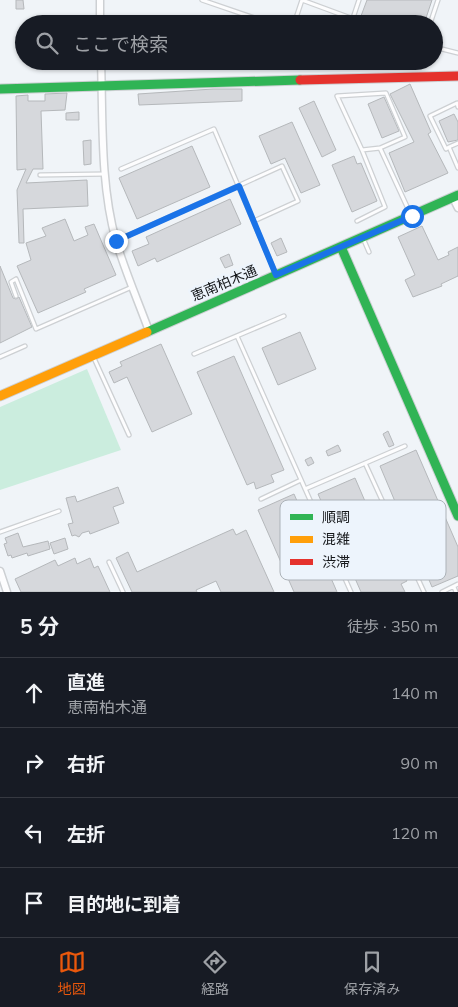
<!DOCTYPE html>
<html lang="ja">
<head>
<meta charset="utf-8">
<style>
  :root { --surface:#171b24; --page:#242831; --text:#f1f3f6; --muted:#9ea1a6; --line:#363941; --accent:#ea580c }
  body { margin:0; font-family:Mulish,"Noto Sans JP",sans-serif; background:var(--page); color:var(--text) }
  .stop { position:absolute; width:15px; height:15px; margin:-11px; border:4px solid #1a73e8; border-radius:50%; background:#fff }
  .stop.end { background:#1a73e8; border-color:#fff; box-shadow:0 1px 5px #0008 }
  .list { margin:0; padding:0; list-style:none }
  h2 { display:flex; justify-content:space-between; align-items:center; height:65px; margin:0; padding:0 20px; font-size:21px }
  h2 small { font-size:16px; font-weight:400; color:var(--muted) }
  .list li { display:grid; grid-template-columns:32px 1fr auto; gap:15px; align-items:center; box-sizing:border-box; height:70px; padding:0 20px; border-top:1px solid var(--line) }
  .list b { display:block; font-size:19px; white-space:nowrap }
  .list p { margin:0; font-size:16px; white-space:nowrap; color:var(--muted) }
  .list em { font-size:16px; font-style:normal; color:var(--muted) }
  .icon { flex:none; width:28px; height:28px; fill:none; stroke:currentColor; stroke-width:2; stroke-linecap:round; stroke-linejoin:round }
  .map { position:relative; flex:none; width:458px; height:592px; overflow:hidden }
  .search { position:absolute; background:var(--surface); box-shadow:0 1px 4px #0004; left:15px; right:15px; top:15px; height:55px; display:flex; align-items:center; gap:12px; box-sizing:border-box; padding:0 18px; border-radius:28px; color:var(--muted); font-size:19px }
  .sheet { height:345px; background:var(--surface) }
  nav { display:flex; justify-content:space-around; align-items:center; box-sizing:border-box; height:70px; border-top:1px solid var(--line); background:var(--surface); font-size:14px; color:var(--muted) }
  nav a { display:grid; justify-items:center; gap:2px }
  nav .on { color:var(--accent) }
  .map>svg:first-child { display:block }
</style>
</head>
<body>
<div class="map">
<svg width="458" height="592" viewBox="0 0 458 592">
  <rect width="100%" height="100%" fill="#f0f4f8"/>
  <path fill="#cbedde" d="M87 369 121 450 0 490V407Z"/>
  <path fill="#d6d8dc" stroke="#b5b8bb" d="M16 0H23L24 9H16Z
    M367 0H432L424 24H383L361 16Z
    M410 84 431 132 428 134 448 173 405 192 389 153 414 142 390 94Z
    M213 89H242V101L139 105 138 94Z
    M67 93 65 110 41 111 43 169H33L26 183 87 180 88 206 23 209 24 243H19L17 190 26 169 17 170 16 96 28 95V101H45V94Z
    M384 97 399 131 382 138 368 104Z
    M314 101 336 150 322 157 299 108Z
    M79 112V120H66V113Z
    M454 114 458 122V140L448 142 439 121Z
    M292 122 320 185 301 193 285 158 271 164 259 136Z
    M91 140V164L84 165 83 141Z
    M192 146 210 187 137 219 119 178Z
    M354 156 357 164 361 163 377 201 352 212 332 165Z
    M230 199 241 224 157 262 155 258 138 266 132 251 149 244 146 237Z
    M65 219 74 241 88 235 85 227 94 224 116 275 84 289 86 292 38 313 17 266 31 260 26 243 46 236 42 228Z
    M422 226 438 260 449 255 448 252 458 247V276L441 284 442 286 413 297 405 280 415 275 398 237Z
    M281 238 287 252 277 256 271 243Z
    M229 254 233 265 225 268 220 258Z
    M0 266 13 298 16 299 19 297 32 327 0 343Z
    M300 332 316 369 278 385 262 348Z
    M161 344 192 414 152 432 127 377 114 383 109 372 122 366 120 362Z
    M234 356 284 470 271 475 274 482 256 489 254 482 247 485 197 372Z
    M388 431 394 445 389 447 383 434Z
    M338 445 341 451 328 456 326 451Z
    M416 450 458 547V576L432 587 409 532 404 534 398 520 402 518 380 466Z
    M311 457 314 463 308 466 305 460Z
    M355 478 396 573 402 571 407 581 401 584 405 592H361L318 494Z
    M118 487 124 503 113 507 119 523 90 534 89 531 82 533 79 537 75 535 72 536 68 524 73 523 66 498 75 496 77 502Z
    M294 494 334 585 337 592H294L258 510Z
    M233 529 236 535 246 530 274 592H221L216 581 196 590 197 592H132L116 558 128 552 137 572Z
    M18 533 23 547 48 541 50 549 28 556 27 553 12 558 11 555 8 556 4 544 7 543 5 538Z
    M65 538 68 549 54 554 50 543Z
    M75 558 77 564 90 558 94 568 98 566 110 592H21L15 579 55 560 58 566Z"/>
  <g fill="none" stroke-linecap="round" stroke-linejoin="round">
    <defs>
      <path id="lane" d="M202 0 272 24
        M302 0 367 24
        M353 18 359 0
        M294 24 302 0
        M430 24 438 0
        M434 47 458 53
        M458 143 449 147 458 168
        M449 147 446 149 430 116 457 103 458 107
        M380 148 362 150 337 96 386 93 405 137 380 148 410 213
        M121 169 214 129 275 272
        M40 175 105 174
        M357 221 385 207 362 150
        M363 238 369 252
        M116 241 282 166 298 201 254 221
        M16 296 11 282 16 279 36 329 132 287
        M237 336 351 592
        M194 354 284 316
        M93 356 129 435
        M0 357 25 346
        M365 463 424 592
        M305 489 405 446
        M261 499 301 480
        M0 532 59 511
        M109 562 123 592
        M454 587 456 592
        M442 592 458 584"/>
      <path id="street" d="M100 0V24
        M101 61C103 120 100 183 116 241 125 271 138 301 149 331
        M453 198 458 208
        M0 571 7 592"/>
      <path id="fast" d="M0 89 300 80
        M341 247 458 516
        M147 332 458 195"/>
      <path id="slow" d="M0 396 147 332"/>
      <path id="jam" d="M300 80 458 76"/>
    </defs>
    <use href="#lane" stroke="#cdd0d3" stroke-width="5.5"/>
    <use href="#street" stroke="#cdd0d3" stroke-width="9"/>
    <use href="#fast" stroke="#cdd0d3" stroke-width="11"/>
    <use href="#slow" stroke="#cdd0d3" stroke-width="11"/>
    <use href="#jam" stroke="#cdd0d3" stroke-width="11"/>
    <use href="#lane" stroke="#fdfdfe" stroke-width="3"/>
    <use href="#street" stroke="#fdfdfe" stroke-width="6"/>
    <use href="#fast" stroke="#30b455" stroke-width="9"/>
    <use href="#slow" stroke="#ff9f0a" stroke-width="9"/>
    <use href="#jam" stroke="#e5322d" stroke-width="9"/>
  </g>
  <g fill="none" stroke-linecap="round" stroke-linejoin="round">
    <path stroke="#1a73e8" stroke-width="6" d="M116 241 239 186 276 275 412 216"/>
  </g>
  <g text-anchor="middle" stroke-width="5" stroke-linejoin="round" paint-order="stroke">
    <g font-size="14" fill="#16181b" stroke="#edf4fc">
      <text transform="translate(224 283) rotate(-23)" y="5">恵南柏木通</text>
    </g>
  </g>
  <rect x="280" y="500" width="166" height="80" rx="8" fill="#edf4fc" stroke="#acb2b8" stroke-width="1"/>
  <rect x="290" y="514" width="23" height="6" fill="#30b455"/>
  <rect x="290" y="536" width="23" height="7" fill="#ff9f0a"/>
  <rect x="290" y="559" width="23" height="6" fill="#e5322d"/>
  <g font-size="14" fill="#16181b">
    <text x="322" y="522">順調</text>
    <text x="322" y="544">混雑</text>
    <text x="322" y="567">渋滞</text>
  </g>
</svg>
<div class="stop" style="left:412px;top:216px"></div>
<div class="stop end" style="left:116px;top:241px"></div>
<div class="search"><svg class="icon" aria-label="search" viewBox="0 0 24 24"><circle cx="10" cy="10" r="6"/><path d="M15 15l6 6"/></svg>ここで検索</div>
</div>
<section class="sheet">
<h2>5 分<small>徒歩 · 350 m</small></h2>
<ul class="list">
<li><svg class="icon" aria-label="ahead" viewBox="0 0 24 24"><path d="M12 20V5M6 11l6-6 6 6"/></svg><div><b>直進</b><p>恵南柏木通</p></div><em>140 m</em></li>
<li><svg class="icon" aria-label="right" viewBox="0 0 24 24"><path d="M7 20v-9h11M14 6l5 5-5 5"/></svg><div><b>右折</b></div><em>90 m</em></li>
<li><svg class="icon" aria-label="left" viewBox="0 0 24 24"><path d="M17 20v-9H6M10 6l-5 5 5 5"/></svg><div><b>左折</b></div><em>120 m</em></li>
<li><svg class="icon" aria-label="arrive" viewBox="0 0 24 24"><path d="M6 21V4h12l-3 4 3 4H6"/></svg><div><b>目的地に到着</b></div></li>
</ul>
</section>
<nav>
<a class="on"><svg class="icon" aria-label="map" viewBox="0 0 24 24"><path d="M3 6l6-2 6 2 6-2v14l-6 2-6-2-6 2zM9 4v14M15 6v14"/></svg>地図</a>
<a><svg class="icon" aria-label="directions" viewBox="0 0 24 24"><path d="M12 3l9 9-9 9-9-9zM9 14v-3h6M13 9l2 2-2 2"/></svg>経路</a>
<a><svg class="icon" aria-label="saved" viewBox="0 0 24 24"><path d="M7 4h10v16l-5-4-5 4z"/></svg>保存済み</a>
</nav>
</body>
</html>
